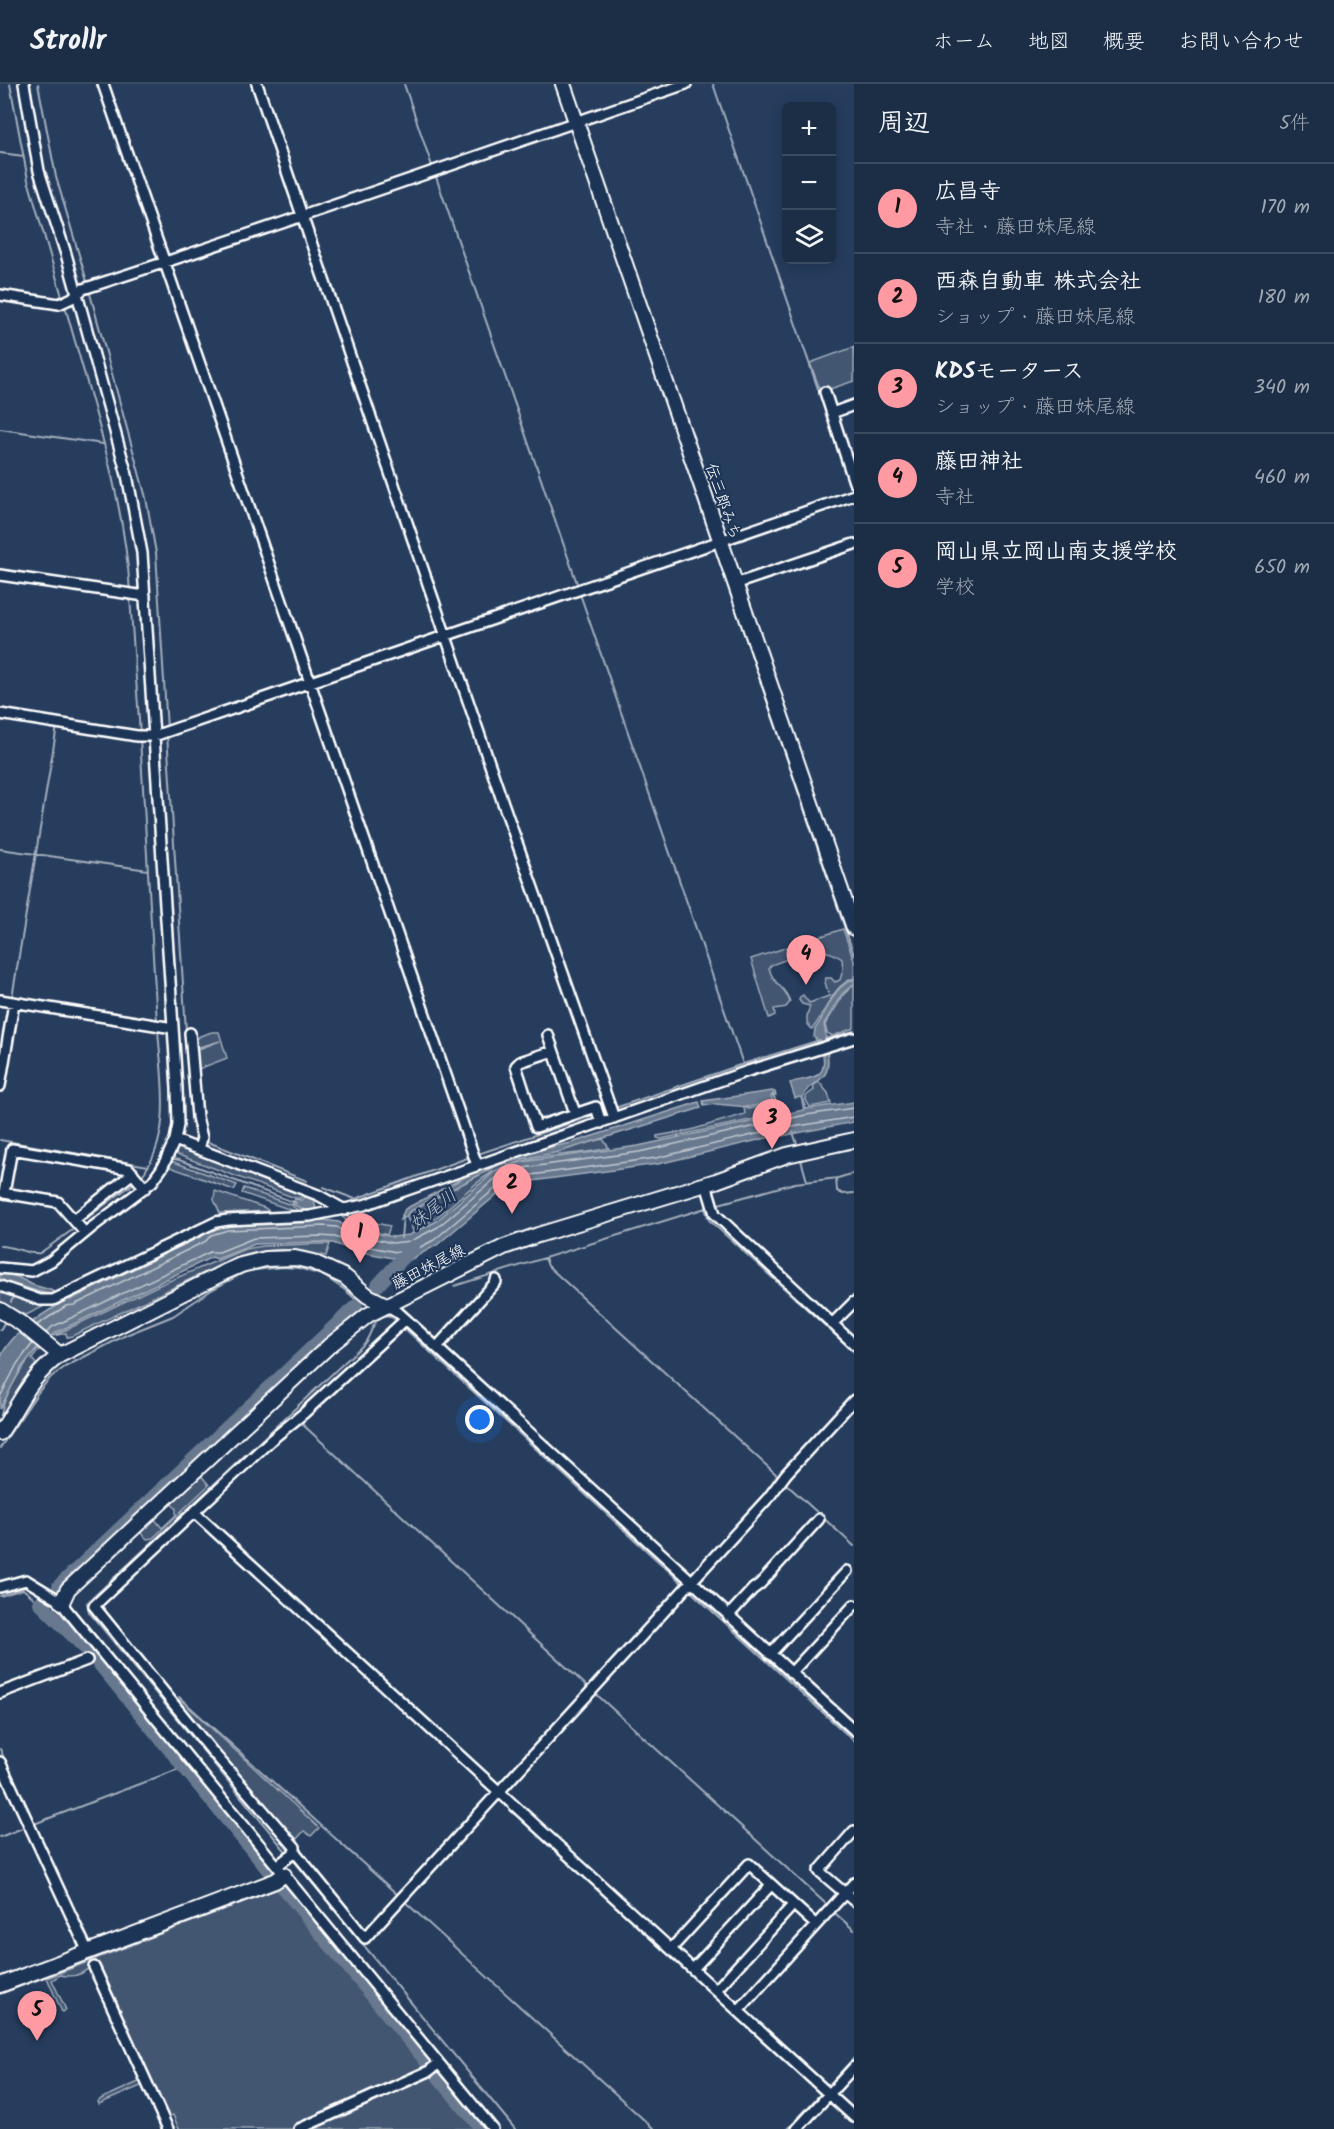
<!DOCTYPE html>
<html lang="ja">
<head>
<meta charset="utf-8">
<style>
  :root { --surface:#1c2e46; --page:#25364d; --text:#f1f3f6; --muted:#a0a8b3; --line:#3a4a5f; --accent:#ff9aa2 }
  body { margin:0; font-family:Kalam,"Klee One",sans-serif; background:var(--page); color:var(--text) }
  .controls { position:absolute; right:18px; top:18px; display:grid; overflow:hidden; border-radius:9px; box-shadow:0 3px 15px #0003 }
  .controls button { width:54px; height:54px; display:grid; place-items:center; padding:0; border:0; border-bottom:2px solid var(--line); background:var(--surface); color:var(--text); font:30px sans-serif }
  .you { position:absolute; left:480px; top:1336px; width:21px; height:21px; margin:-15px; border:4px solid #fff; border-radius:50%; background:#1a73e8; box-shadow:0 0 0 9px #1a73e833 }
  .badge { display:grid; place-items:center; width:39px; height:39px; border-radius:50%; background:var(--accent); color:#111; font-size:20px; font-weight:700 }
  .pin { position:absolute; translate:-50% -50px; filter:drop-shadow(0 2px 3px #0008) }
  .pin::after { content:''; position:absolute; top:32px; width:21px; height:18px; background:inherit; clip-path:polygon(0 0,100% 0,50% 100%) }
  .list { margin:0; padding:0; list-style:none }
  h2 { display:flex; justify-content:space-between; align-items:center; height:78px; margin:0; padding:0 24px; font-size:26px }
  h2 small { font-size:20px; font-weight:400; color:var(--muted) }
  .list li { display:grid; grid-template-columns:39px 1fr auto; gap:18px; align-items:center; box-sizing:border-box; height:90px; padding:0 24px; border-top:2px solid var(--line) }
  .list b { display:block; font-size:22px; white-space:nowrap }
  .list p { margin:0; font-size:20px; white-space:nowrap; color:var(--muted) }
  .list em { font-size:20px; font-style:normal; color:var(--muted) }
  .icon { flex:none; width:33px; height:33px; fill:none; stroke:currentColor; stroke-width:2; stroke-linecap:round; stroke-linejoin:round }
  .map { position:relative; flex:none; width:854px; height:2045px; overflow:hidden }
  header { display:flex; align-items:center; gap:36px; box-sizing:border-box; height:84px; padding:0 30px; background:var(--surface); border-bottom:2px solid var(--line) }
  header strong { font-size:28px }
  nav { display:flex; gap:33px; margin-inline-start:auto; font-size:21px }
  main { display:flex }
  aside { flex:1; background:var(--surface) }
  .map>svg:first-child { display:block }
</style>
</head>
<body>
<header>
<strong>Strollr</strong>
<nav><a>ホーム</a><a>地図</a><a>概要</a><a>お問い合わせ</a></nav>
</header>
<main>
<div class="map">
<svg width="854" height="2045" viewBox="0 0 854 2045">
  <rect width="100%" height="100%" fill="#263d5e"/>
  <filter id="ink" filterUnits="userSpaceOnUse"><feTurbulence type="fractalNoise" baseFrequency=".0167" numOctaves="2"/><feDisplacementMap in="SourceGraphic" scale="12" xChannelSelector="R" yChannelSelector="G"/><feConvolveMatrix kernelMatrix="1 2 1 2 8 2 1 2 1" color-interpolation-filters="sRGB"/></filter>
  <g filter="url(#ink)">
    <path fill="#425672" stroke="#a0aab8" stroke-width="1.5" fill-rule="evenodd" d="M854 263V297L821 308 810 279Z
      M843 845 854 877V894C831 902 827 928 812 945 804 938 807 931 810 922L802 920 799 916 800 913 803 911 809 919 829 912 825 898 826 894H831L835 898 840 896 843 885 842 875C824 862 816 868 798 877L790 874 771 881 769 884C774 903 785 901 790 918L786 923 774 925 775 931 769 934 751 875Z
      M854 901V944L833 952 827 949 825 941 844 910Z
      M212 948H219L227 974 196 986V966L220 957 196 964 194 958 200 952Z
      M819 998 828 1009 831 1019 810 1023 806 1016V1012L814 1006 813 1002Z
      M775 1020 778 1030 661 1055 657 1054V1052L691 1046 745 1030 744 1023 749 1025Z
      M603 1055 609 1064C571 1073 526 1069 491 1089 463 1106 444 1134 413 1147L405 1129 501 1080Z
      M178 1061 307 1110 300 1114H295L173 1069Z
      M171 1077 237 1101 234 1106 170 1083Z
      M244 1104 291 1121 303 1130 242 1109Z
      M215 1107 265 1124 269 1127 220 1129 214 1116Z
      M359 1126 362 1135 366 1137 390 1142 387 1151 345 1140 346 1136 341 1132V1129Z
      M311 1160H330L326 1172C288 1162 263 1163 226 1178L72 1252 67 1253 66 1249 53 1252 157 1202 245 1165 263 1162Z
      M0 1206 47 1221 26 1231 23 1230 0 1218Z
      M38 1264 39 1266 32 1275 36 1280 23 1297 0 1339C0 1316 23 1281 38 1264Z
      M199 1389 209 1401 153 1454 147 1455 139 1447 143 1442 147 1444 150 1440 147 1437ZM170 1419 176 1424V1431L162 1444 154 1434Z
      M179 1616H181L319 1744 311 1752 304 1747 293 1759 175 1619Z
      M280 1804 427 1984 294 2045H179L173 2031 167 2033 95 1875Z
      M90 1877 92 1880C84 1891 73 1894 60 1891L52 1896 66 1926 62 1928 47 1894Z
      M432 1990 477 2045H309Z
      M143 1996V2001L99 2020 98 2018 101 2015Z"/>
    <path fill="#67788e" stroke="#a4aebb" stroke-width="1.5" d="M854 895V900L842 910 824 940 827 958 820 960 814 953 815 945C828 928 832 902 854 895Z
      M827 967C832 999 817 991 803 1012L806 1025 854 1018V1038L777 1053 775 1052 658 1080 532 1097 500 1108 437 1161 408 1177 352 1166 333 1159 320 1158 255 1160 217 1175 212 1173 55 1249 37 1264 22 1283 0 1325C0 1310 0 1293 0 1278 3 1255 42 1230 60 1220L48 1210 5 1198 0 1195V1189C13 1190 20 1194 31 1200 46 1207 50 1201 64 1217L69 1214 70 1216 204 1151 203 1147 227 1140 324 1136 339 1138 345 1142 393 1153 409 1151 435 1138 494 1088 521 1078 638 1062 804 1026 801 1013 795 1014 790 999C805 993 828 998 823 971L820 968Z
      M772 1007 775 1008 776 1011 771 1012 773 1018 749 1023 715 1020 704 1022 703 1017Z
      M699 1018 701 1024 559 1068 517 1076 498 1081 409 1128 406 1133 400 1136 405 1125 487 1081 524 1069 571 1059Z
      M307 1112 314 1115 316 1126 306 1127 292 1120 295 1115 301 1116Z"/>
    <g fill="none" stroke-linecap="round" stroke-linejoin="round">
      <path stroke="#c2c9d2" stroke-width="1.5" d="M37 1241 66 1222 74 1221 206 1157 211 1151 228 1146 324 1142 337 1143 343 1147 392 1159 411 1157 438 1143 496 1094 523 1084 639 1068 806 1031 854 1024
        M46 1249 52 1243 210 1168H219L254 1154 320 1152 335 1153 354 1160 407 1170 434 1156 497 1103 511 1096 531 1091 656 1074 773 1046 854 1033
        M0 1313 17 1280 33 1259"/>
      <path stroke="#a4aebb" stroke-width="2" d="M10 0 28 96 63 216
        M38 0 56 93 88 201
        M251 0 296 131
        M404 0 432 82
        M555 0 568 37
        M713 0 845 383
        M570 42 712 457
        M0 69 24 72
        M435 90 578 502
        M298 136 433 528
        M89 206 146 414 156 469 167 645
        M65 222C91 316 124 410 130 508
        M0 345 103 360
        M714 462 854 871
        M579 507 743 980
        M130 514 140 649
        M167 650 186 947
        M140 654 157 939
        M0 765 148 786
        M12 914 57 642
        M568 916 606 1027
        M825 955 854 947
        M188 980 192 1038 198 1054
        M773 1010 781 1033
        M615 1024 743 980 820 956
        M793 1048 797 1060
        M0 1056 148 1082
        M203 1056 307 1097
        M475 1071 595 1031
        M169 1074 179 1076 296 1119
        M801 1076 807 1097
        M141 1093C174 1051 161 994 158 945
        M836 1094 837 1107 843 1110 854 1109
        M323 1103 355 1115 470 1073
        M715 1121 795 1099 838 1094 854 1089
        M705 1124 709 1136 854 1268
        M79 1140 137 1097
        M401 1154 403 1132
        M0 1162C13 1162 31 1171 40 1169L75 1144
        M545 1174 548 1182 778 1392
        M454 1202 709 1123
        M11 1218 13 1213
        M403 1243 684 1501
        M0 1246 4 1239
        M301 1339 590 1605
        M0 1364 39 1307 51 1293 65 1283 126 1251 173 1232 213 1205 247 1187 282 1183 299 1184 324 1192 345 1206 360 1219
        M785 1399 854 1462
        M688 1505 854 1657
        M0 1512 23 1505 40 1519
        M595 1609 825 1819
        M179 1613 399 1812
        M0 1665 38 1750
        M34 1740 184 1683
        M0 1753 25 1743
        M288 1770 89 1528 87 1519 363 1261C374 1249 369 1237 387 1231L399 1237
        M292 1774 515 2045
        M403 1816 654 2045
        M836 1830 854 1846
        M0 1910 282 1803
        M827 2003 854 1974
        M788 2045 823 2007"/>
      <path stroke="#67788e" stroke-width="14" d="M378 1201 413 1163
        M59 1502 356 1222
        M42 1517 40 1519 93 1572 270 1788
        M281 1801 427 1978
        M438 1992 482 2045"/>
      <defs>
        <path id="street" d="M24 0 39 87 66 170 127 391 142 469 177 1004 178 1041 175 1056
          M103 0 477 1081
          M257 0 503 719 614 1034
          M0 211 59 220 72 214 83 205C285 140 485 69 686 0
          M825 308 854 398
          M832 329 854 321
          M0 491 145 512
          M735 500 854 460
          M0 630 137 652H154L854 411
          M0 916 173 944
          M190 949 197 1033 202 1054 199 1065
          M548 951 575 1029
          M553 967 520 978 516 982 536 1043 596 1023 601 1039
          M0 1002 14 919
          M706 1100 715 1130 854 1260
          M74 1136 133 1089
          M85 1149 58 1118 4 1109 12 1065 129 1085 145 1104
          M0 1184 32 1187 51 1177 91 1144 152 1098 162 1084 175 1056 318 1111 345 1126
          M0 1202 40 1216H53L216 1138 228 1136 310 1132 364 1121 748 987 854 954
          M386 1221 398 1228 854 1646
          M406 1235 304 1329 271 1356 94 1522 211 1666 295 1763V1768L365 1854 769 1413 786 1390 854 1316
          M832 1240 854 1218
          M437 1263 496 1198V1196
          M194 1428 854 2033
          M0 1503 26 1496 62 1518 66 1525 493 2045
          M728 1532 753 1505 760 1500 819 1435
          M770 1570 847 1487
          M791 1589 854 1521
          M0 1609 87 1576
          M0 1678 88 1868
          M854 1747 819 1787 854 1817
          M277 1782 295 1768
          M671 1865 749 1780 816 1841
          M94 1883 168 2045
          M693 1885 771 1801
          M716 1906 793 1821
          M739 1926 854 1799
          M299 2045 429 1987 439 1979
          M797 2045 854 1983"/>
        <path id="secondary" d="M563 0 854 844
          M0 1226 22 1240 60 1271
          M0 1349C21 1318 29 1294 60 1271L225 1188 241 1181 266 1175 295 1174 313 1178 345 1193 368 1212 386 1221
          M62 1518 68 1505 329 1262 368 1231 504 1163 538 1151 716 1097 787 1071 854 1056
          M0 1901 275 1797 284 1791"/>
      </defs>
      <use href="#street" stroke="#fff" stroke-width="14"/>
      <use href="#secondary" stroke="#fff" stroke-width="18"/>
      <use href="#street" stroke="#1d3557" stroke-width="9"/>
      <use href="#secondary" stroke="#1d3557" stroke-width="14"/>
    </g>
  </g>
  <g text-anchor="middle" stroke-width="4.5" stroke-linejoin="round" paint-order="stroke">
    <g font-size="16" fill="#fff" stroke="#1d3557">
      <text transform="translate(724 417) rotate(71)" y="6">伝三郎みち</text>
      <text transform="translate(428 1182) rotate(-27)" y="6">藤田妹尾線</text>
    </g>
    <g font-size="18" font-style="italic" fill="#bbc2cc" stroke="#1d3557">
      <text transform="translate(433 1125) rotate(-38)" y="6">妹尾川</text>
    </g>
  </g>
</svg>
<div class="controls">
<button>+</button>
<button>−</button>
<button><svg class="icon" aria-label="layers" viewBox="0 0 24 24"><path d="M12 4l9 5-9 5-9-5zM3 14l9 5 9-5"/></svg></button>
</div>
<div class="you"></div>
<div class="pin badge" style="left:360px;top:1179px">1</div>
<div class="pin badge" style="left:512px;top:1130px">2</div>
<div class="pin badge" style="left:772px;top:1065px">3</div>
<div class="pin badge" style="left:806px;top:901px">4</div>
<div class="pin badge" style="left:37px;top:1957px">5</div>
</div>
<aside>
<h2>周辺<small>5件</small></h2>
<ul class="list">
<li><span class="badge">1</span><div><b>広昌寺</b><p>寺社 · 藤田妹尾線</p></div><em>170 m</em></li>
<li><span class="badge">2</span><div><b>西森自動車 株式会社</b><p>ショップ · 藤田妹尾線</p></div><em>180 m</em></li>
<li><span class="badge">3</span><div><b>KDSモータース</b><p>ショップ · 藤田妹尾線</p></div><em>340 m</em></li>
<li><span class="badge">4</span><div><b>藤田神社</b><p>寺社</p></div><em>460 m</em></li>
<li><span class="badge">5</span><div><b>岡山県立岡山南支援学校</b><p>学校</p></div><em>650 m</em></li>
</ul>
</aside>
</main>
</body>
</html>
